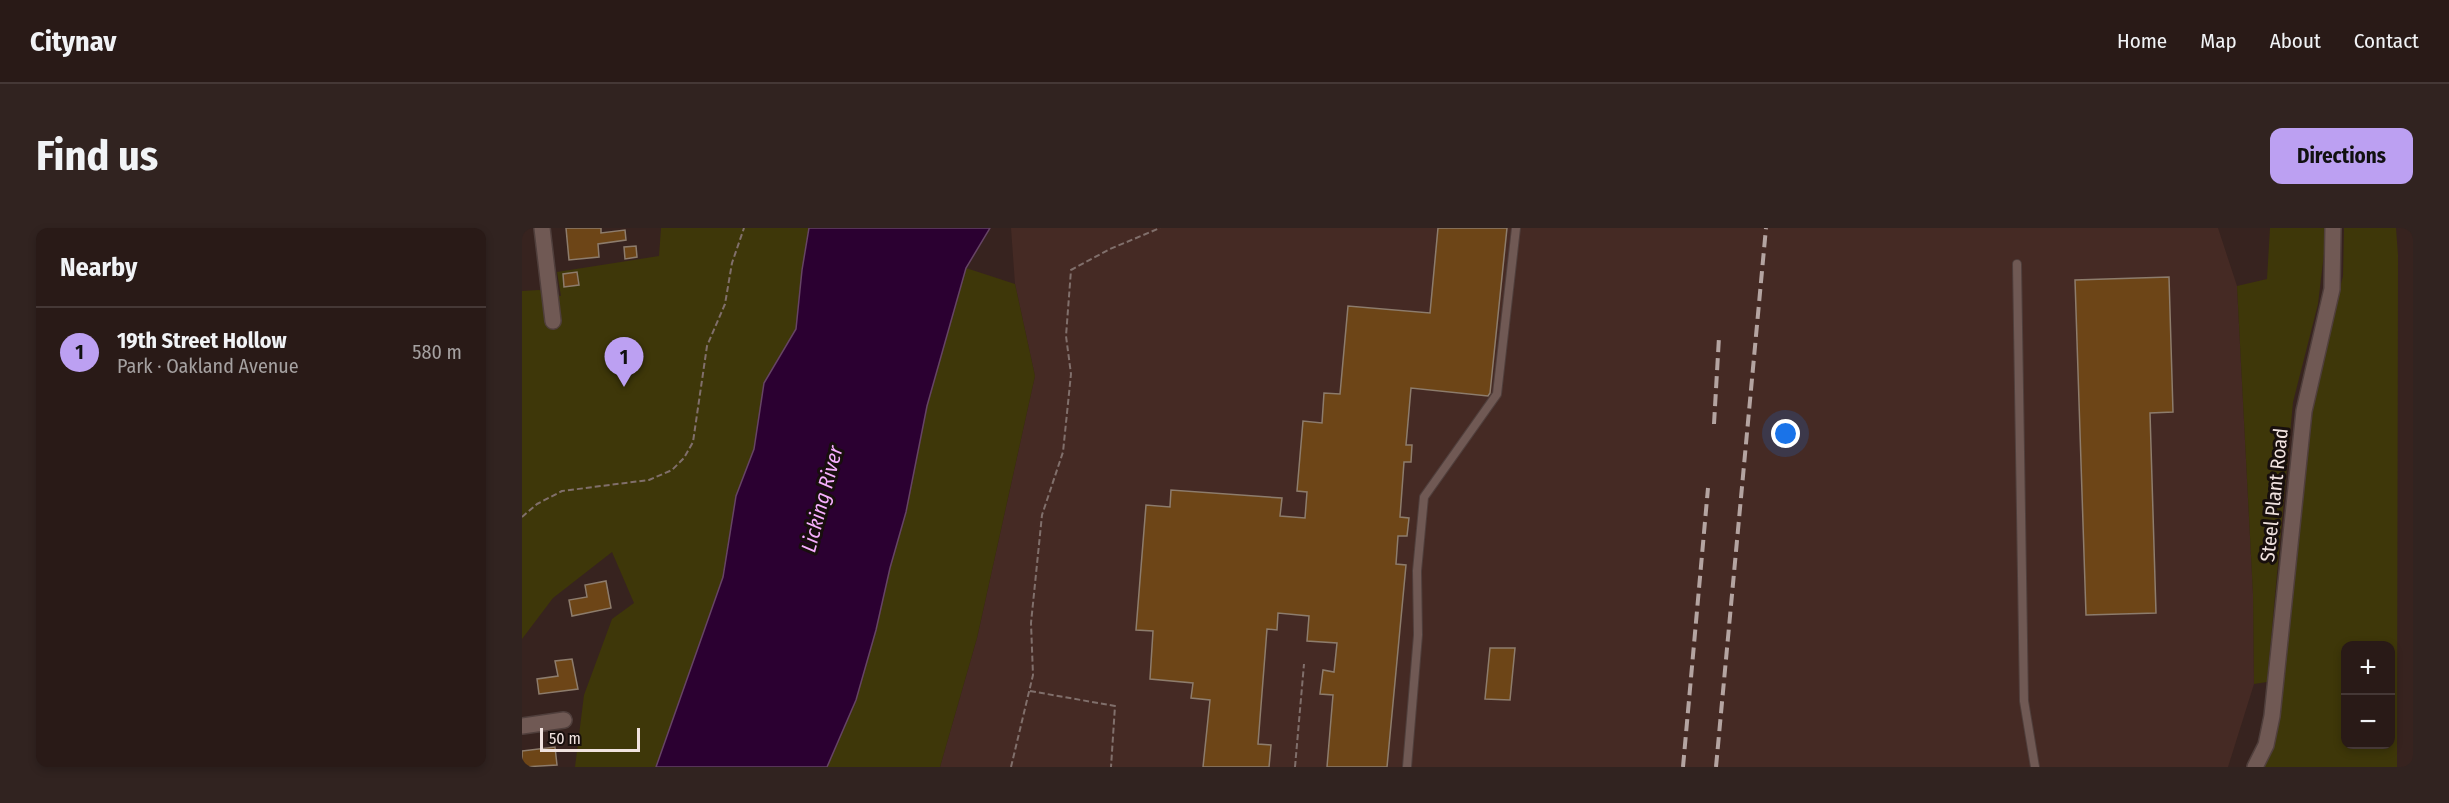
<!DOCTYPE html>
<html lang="en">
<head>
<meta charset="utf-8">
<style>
  :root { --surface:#291a17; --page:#312320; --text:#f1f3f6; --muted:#a5a1a1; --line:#453836; --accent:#bca0f2 }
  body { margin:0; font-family:"Fira Sans Condensed",sans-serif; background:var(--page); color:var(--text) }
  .controls { position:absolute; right:18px; bottom:18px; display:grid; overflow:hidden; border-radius:12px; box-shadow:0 3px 9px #0003 }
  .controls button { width:54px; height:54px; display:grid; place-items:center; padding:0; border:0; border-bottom:2px solid var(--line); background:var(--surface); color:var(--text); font:30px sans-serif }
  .scale { position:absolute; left:18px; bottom:15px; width:100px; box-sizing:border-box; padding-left:6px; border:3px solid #f0e2df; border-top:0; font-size:16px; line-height:21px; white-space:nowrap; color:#f0e2df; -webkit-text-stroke:4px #180f0d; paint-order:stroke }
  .you { position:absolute; left:1264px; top:206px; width:21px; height:21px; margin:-15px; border:4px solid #fff; border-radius:50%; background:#1a73e8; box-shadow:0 0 0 9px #1a73e833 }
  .badge { display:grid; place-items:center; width:39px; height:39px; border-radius:50%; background:var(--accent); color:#111; font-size:20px; font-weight:700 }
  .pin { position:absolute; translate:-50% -50px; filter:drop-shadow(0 2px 3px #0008) }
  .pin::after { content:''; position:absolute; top:32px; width:21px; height:18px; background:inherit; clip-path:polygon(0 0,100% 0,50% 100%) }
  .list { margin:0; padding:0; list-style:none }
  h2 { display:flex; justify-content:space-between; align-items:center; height:78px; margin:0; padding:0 24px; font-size:26px }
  h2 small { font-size:20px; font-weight:400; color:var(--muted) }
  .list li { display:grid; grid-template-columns:39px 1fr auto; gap:18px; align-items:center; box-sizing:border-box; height:90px; padding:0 24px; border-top:2px solid var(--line) }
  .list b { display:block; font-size:22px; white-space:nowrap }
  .list p { margin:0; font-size:20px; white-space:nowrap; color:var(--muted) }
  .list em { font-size:20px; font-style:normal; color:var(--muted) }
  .map { position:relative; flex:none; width:1891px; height:539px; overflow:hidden; border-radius:12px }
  header { display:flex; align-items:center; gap:36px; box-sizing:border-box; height:84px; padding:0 30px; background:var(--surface); border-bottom:2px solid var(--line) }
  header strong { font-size:28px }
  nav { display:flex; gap:33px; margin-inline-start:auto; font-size:21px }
  .intro { display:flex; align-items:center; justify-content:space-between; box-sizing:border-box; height:144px; padding:0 36px }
  h1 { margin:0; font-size:42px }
  .button { padding:15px 27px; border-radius:12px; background:var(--accent); color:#111; font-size:21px; font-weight:700 }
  main { display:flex; gap:36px; padding:0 36px }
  aside { flex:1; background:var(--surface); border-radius:12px; box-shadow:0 3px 9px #0003 }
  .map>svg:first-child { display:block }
</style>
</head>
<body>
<header>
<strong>Citynav</strong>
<nav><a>Home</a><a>Map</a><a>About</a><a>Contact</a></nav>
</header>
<div class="intro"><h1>Find us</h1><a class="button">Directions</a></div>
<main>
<aside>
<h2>Nearby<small></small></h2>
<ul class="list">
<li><span class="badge">1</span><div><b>19th Street Hollow</b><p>Park · Oakland Avenue</p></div><em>580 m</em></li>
</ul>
</aside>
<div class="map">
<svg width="1891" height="539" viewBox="0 0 1891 539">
  <rect width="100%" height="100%" fill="#37231f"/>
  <path fill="#452a24" d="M489 0H1696L1715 58 1731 366 1732 456 1706 539H418L455 410 513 148 493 56Z"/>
  <path fill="#3e3709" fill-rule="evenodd" d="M139 0H287L280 42 274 101 242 155 232 221 214 268 201 349 134 539H53L62 467 90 391 112 375 90 324 31 370 0 411V63L17 62 39 68 35 44 137 28Z
    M1748 0H1805L1796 76 1771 174 1745 454 1732 456 1731 366 1715 58 1745 51Z
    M1822 0H1874L1876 27 1875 539H1740L1761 451 1794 154 1821 48ZM1824 418H1868V516H1824Z
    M444 40 493 56 513 148 455 410 418 539H305L334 472 354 402 368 340 384 284 405 178Z"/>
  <path fill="#2b0031" stroke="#664465" stroke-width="1.5" d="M287 0H468L444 40 405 178 384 284 368 340 354 402 334 472 305 539H134L201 349 214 268 232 221 242 155 274 101 280 42Z"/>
  <path fill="#6d4517" stroke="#8d7c6c" stroke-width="1.5" d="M44 0H79V5L103 2 104 12 76 16 77 29 47 32Z
    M916 0H985L968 165 966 168 889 160 884 217H890L889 234H882L878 289 887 290 885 308H876L874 336 884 337 865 539H805L811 467 798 466 801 442 812 444 815 415 785 413 787 388 756 385 755 402 745 401 736 516 749 517 747 539H681L688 472 669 470 671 455 628 451 631 403 614 402 624 277 648 279 649 262 760 270 758 288 783 290 785 264 775 263 781 193 800 195 802 165 818 166 826 78 908 85Z
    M114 18 115 29 103 31 102 19Z
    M55 44 57 57 42 59 41 46Z
    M1647 49 1651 184 1628 185 1634 385 1564 387 1553 52Z
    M84 353 89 380 50 388 47 372 65 369 63 357Z
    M968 420H993L988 472 963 471Z
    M50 431 56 461 17 466 15 451 36 448 33 433Z
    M33 519 35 537 0 539V523Z"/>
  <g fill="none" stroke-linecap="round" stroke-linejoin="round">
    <defs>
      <path id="lane" d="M1495 36 1502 473 1513 539
        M885 539 896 407 895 343 902 269 975 166 994 0"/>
      <path id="street" d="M20 0 31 93
        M0 498 42 492
        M1733 539 1744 517 1750 488 1782 183 1810 61 1811 0"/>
    </defs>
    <use href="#lane" stroke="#503f3c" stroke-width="10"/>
    <use href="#street" stroke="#503f3c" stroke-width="18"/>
    <path stroke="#806f6b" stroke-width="2" stroke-dasharray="6 3" stroke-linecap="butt" d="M0 289 15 276 40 263 127 252 150 242 162 230 171 214 185 118 203 76 210 35 222 0
      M508 463 593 478 589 539
      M489 539 511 447 509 395 520 287 541 224 549 146 544 108 549 42 588 21 638 0
      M773 539 782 436"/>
    <use href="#lane" stroke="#705954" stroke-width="8"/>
    <use href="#street" stroke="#705954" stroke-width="15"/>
    <path stroke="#b4a4a1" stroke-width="4" stroke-dasharray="12 6" stroke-linecap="butt" d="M1192 196 1197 109
      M1161 539 1186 260
      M1194 539 1244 0"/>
  </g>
  <g text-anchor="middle" stroke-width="6" stroke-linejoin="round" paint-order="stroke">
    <g font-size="20" fill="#f0e2df" stroke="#180f0d">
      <text transform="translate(1752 267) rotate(-84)" y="7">Steel Plant Road</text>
    </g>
    <g font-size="21" font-style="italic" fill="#f6aefd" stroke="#180f0d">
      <text transform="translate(300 271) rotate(-75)" y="7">Licking River</text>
    </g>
  </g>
</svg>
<div class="controls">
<button>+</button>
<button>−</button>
</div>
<div class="scale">50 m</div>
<div class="you"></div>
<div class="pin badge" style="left:102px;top:159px">1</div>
</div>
</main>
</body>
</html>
